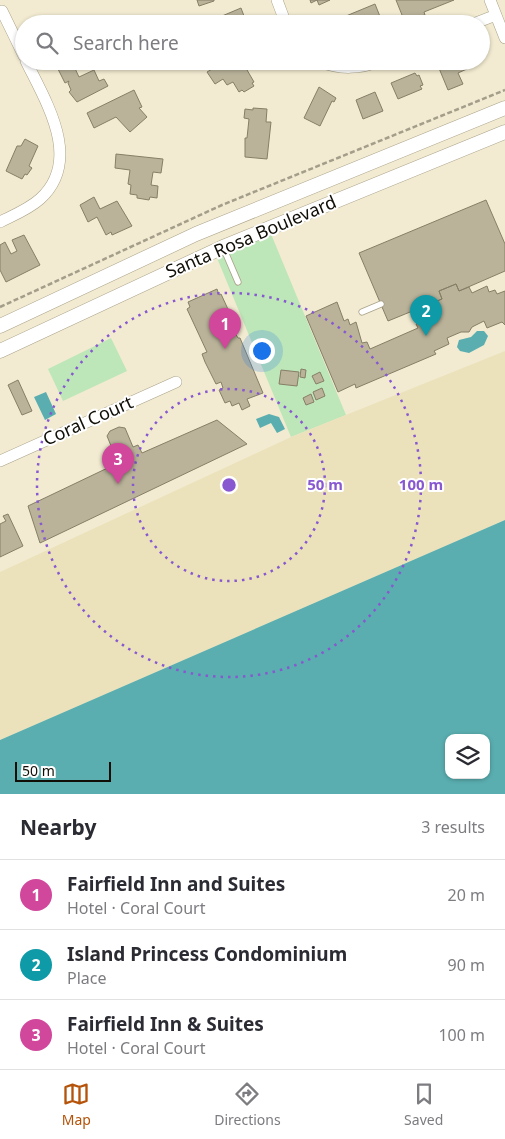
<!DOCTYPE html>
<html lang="en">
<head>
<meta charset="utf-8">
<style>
  :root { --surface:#fff; --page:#f7f7f7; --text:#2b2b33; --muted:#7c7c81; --line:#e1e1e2; --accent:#b45309 }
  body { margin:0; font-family:"Noto Sans",sans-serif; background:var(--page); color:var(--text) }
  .controls { position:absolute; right:15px; bottom:15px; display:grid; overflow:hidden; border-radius:10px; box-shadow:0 1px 4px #0004 }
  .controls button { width:45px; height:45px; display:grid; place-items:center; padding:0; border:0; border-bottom:1px solid var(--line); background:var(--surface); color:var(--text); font:25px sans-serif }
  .scale { position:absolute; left:15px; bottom:12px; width:96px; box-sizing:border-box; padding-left:5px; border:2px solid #100e06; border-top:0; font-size:14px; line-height:18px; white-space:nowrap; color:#100e06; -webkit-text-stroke:4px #fff; paint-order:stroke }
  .you { position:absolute; left:261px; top:350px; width:18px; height:18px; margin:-12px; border:4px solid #fff; border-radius:50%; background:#1a73e8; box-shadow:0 0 0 8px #1a73e833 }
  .badge { display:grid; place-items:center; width:32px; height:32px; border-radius:50%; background:var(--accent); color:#fff; font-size:16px; font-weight:700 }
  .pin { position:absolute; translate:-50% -41px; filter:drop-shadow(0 1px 2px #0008) }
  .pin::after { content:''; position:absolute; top:26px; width:18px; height:15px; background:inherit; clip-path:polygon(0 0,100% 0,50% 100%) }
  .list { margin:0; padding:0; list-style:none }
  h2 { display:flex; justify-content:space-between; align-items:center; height:65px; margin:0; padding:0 20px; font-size:21px }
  h2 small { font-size:16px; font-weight:400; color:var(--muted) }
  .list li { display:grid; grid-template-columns:32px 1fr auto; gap:15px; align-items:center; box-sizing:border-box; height:70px; padding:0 20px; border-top:1px solid var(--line) }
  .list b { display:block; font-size:19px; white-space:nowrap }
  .list p { margin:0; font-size:16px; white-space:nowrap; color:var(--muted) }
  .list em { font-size:16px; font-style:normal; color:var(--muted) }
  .icon { flex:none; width:28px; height:28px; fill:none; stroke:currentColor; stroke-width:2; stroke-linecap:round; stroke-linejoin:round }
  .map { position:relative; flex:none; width:505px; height:794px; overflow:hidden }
  .search { position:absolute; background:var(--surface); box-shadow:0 1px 4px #0004; left:15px; right:15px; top:15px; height:55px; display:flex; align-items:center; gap:12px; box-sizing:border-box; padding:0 18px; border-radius:28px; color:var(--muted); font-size:19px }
  .sheet { height:275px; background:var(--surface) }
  nav { display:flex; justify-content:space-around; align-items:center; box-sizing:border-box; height:70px; border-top:1px solid var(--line); background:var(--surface); font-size:14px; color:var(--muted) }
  nav a { display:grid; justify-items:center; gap:2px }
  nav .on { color:var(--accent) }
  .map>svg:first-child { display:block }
</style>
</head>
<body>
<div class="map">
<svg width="505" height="794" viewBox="0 0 505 794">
  <rect width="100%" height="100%" fill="#f2ebd1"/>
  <path fill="#bde6b9" d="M271 234 346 415 291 437 217 258Z
    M111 338 127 371 63 401 48 369Z"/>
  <path fill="#ebe2bc" d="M505 351V520L0 740V572L291 437Z"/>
  <path fill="#5aaeb0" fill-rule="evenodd" d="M477 331H484L488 336 484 345 469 353 460 351 457 347 459 340 471 337Z
    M46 392 56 414 45 420 34 397Z
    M269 414 279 417 285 429 277 433 271 423 260 428 256 419Z
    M505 520V794H0V740ZM449 738H486V775H449Z"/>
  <path fill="#bab39a" stroke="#867f67" d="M197 0H214V1L199 6Z
    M310 0H330L319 5 317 0 311 3Z
    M396 0H454L424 12 425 15 404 20Z
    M375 4 383 24H349L346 16Z
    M241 8 247 24H203Z
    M226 61H246L243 63 254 82 252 83 254 86 244 92 242 90 239 92 233 82 227 85 223 79 215 84 207 72Z
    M436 61H476L478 64 458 73 463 84 448 90Z
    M72 62 79 77 94 70 99 81 104 79 108 86 77 102 69 92 71 90 68 83 69 81 65 83 58 69Z
    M415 73 417 76 419 75 423 85 420 86 422 89 398 99 391 83Z
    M319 87 336 98 334 102 332 101 320 126 304 118Z
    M134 90 142 107 139 108 147 117 130 132 116 117 94 128 87 113Z
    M375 92 383 111 363 119 356 100Z
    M253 108 267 109 266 122H271L267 159 245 157V138H247L249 119 244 118 245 109 253 110Z
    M25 139 38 146 29 166 32 168 27 175 25 174 22 179 6 171 17 146H21Z
    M116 154 163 159 161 173 153 172 151 185 158 186 157 198 150 197 149 200 137 198V195L130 194 131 185 128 184 130 170 115 168Z
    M94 197 100 209 117 201 132 226 112 235 111 232 106 235 97 217 88 222 80 205Z
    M486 200 505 244V271L459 291 456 284 439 291 442 299 388 321 359 253Z
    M24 235 40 265 6 282 0 270V245L5 242 11 254 17 251 12 240Z
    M456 284 459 291 469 287 472 293 487 286 489 292 495 290 497 294 505 291V325L502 322 487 328 484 321 472 327 469 332H461L447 338 449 344 434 351 436 354 356 388 355 384 338 392 306 316 337 302 344 321 348 319 350 325 356 322 362 343 367 342 370 349 418 328 416 324 422 321 419 315 434 309 432 303 442 299 439 291Z
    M217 289 219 295 221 294 238 331 235 333 238 338H240L263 393 247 399 250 406 242 410 239 403 232 406 230 401 225 403 219 390 223 388 221 382 216 384 205 362 202 354 207 352 187 309 190 307 188 302Z
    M301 369 306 370 305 378 300 377Z
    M281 370 299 372 297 386 279 384Z
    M320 372 324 381 316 384 312 376Z
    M18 380 32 411 22 415 8 385Z
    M322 388 325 396 316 400 313 392Z
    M311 394 314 402 306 405 303 398Z
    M217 420 247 444 40 543 28 506 118 463 107 436 110 431 119 427 125 428 133 447 138 445 142 453Z
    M8 514 23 546 0 557V524L6 521 3 516Z"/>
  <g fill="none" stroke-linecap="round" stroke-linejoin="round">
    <defs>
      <path id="service" d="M223 247 238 282
        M362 312 381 304"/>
      <path id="minor" d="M277 0 286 24
        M490 0 505 38
        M2 11 24 56
        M473 24 496 15
        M319 61C339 70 361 69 380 61
        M0 222C14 215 29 209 40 199 83 160 46 102 26 61
        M0 461 176 382"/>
      <path id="tertiary" d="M0 326 196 234 505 108
        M0 351 223 247 505 132"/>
    </defs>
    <use href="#service" stroke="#a9a289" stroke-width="7"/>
    <use href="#minor" stroke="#a9a289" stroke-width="12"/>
    <use href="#tertiary" stroke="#a9a289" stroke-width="15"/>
    <path stroke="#a39d8a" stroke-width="2.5" stroke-dasharray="5 2.5" stroke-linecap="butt" d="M0 307 222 205 505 90"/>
    <use href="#service" stroke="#fff" stroke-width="5.5"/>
    <use href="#minor" stroke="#fff" stroke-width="11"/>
    <use href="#tertiary" stroke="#fff" stroke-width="14"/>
  </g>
  <g fill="none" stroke="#8858d0" stroke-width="2.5" stroke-dasharray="2.5 5">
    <circle cx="229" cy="485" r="96"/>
    <circle cx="229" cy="485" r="192"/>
  </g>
  <g text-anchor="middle" stroke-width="4" stroke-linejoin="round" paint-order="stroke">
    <g font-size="18" fill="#100e06" stroke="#fff">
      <text transform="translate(251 237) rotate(-23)" y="6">Santa Rosa Boulevard</text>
      <text transform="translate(88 421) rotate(-24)" y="6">Coral Court</text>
    </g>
  </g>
  <circle cx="229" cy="485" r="8" fill="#8858d0" stroke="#fff" stroke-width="2.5"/>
  <g font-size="15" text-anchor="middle" font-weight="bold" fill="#8858d0" stroke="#fff" stroke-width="4" stroke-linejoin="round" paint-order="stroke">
    <text x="325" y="490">50 m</text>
    <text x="421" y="490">100 m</text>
  </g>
</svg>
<div class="controls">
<button><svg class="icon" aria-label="layers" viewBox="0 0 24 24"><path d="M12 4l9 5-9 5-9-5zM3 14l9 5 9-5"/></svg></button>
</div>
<div class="scale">50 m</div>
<div class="you"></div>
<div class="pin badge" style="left:225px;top:349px;background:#d1479c">1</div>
<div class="pin badge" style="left:426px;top:336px;background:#0f9aa8">2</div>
<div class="pin badge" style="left:118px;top:484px;background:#d1479c">3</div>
<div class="search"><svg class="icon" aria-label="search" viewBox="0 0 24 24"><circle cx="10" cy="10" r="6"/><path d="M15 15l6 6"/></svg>Search here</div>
</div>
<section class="sheet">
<h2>Nearby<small>3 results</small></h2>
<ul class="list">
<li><span class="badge" style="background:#d1479c">1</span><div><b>Fairfield Inn and Suites</b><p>Hotel · Coral Court</p></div><em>20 m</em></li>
<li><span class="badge" style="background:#0f9aa8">2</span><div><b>Island Princess Condominium</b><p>Place</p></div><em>90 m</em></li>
<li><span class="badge" style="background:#d1479c">3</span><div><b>Fairfield Inn &amp; Suites</b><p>Hotel · Coral Court</p></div><em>100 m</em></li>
</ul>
</section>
<nav>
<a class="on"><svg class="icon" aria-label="map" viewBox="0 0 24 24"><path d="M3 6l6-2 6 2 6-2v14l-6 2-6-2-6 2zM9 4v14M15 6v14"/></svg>Map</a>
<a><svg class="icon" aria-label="directions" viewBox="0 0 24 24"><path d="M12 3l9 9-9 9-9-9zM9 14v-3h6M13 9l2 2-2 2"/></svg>Directions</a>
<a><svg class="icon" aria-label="saved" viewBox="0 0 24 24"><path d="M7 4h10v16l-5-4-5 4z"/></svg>Saved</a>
</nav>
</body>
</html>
